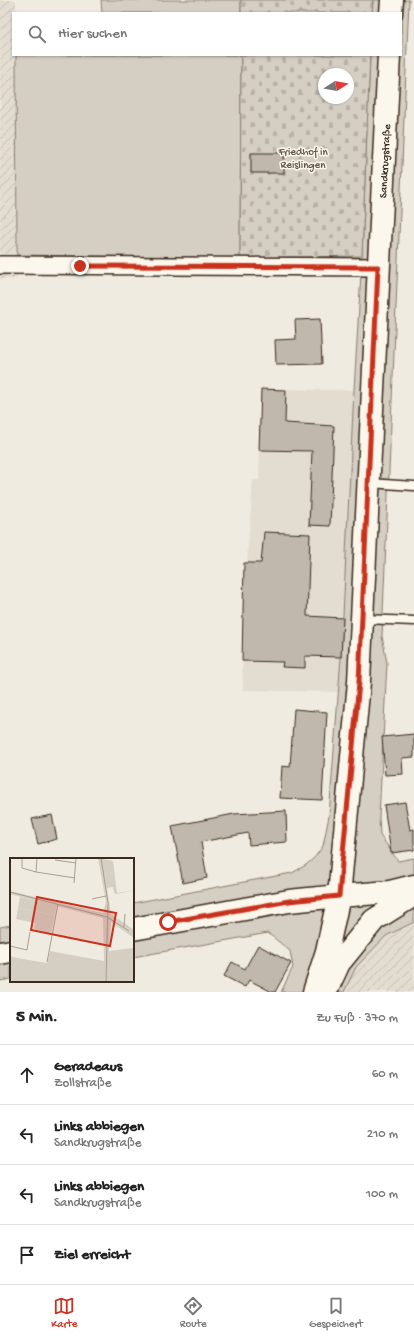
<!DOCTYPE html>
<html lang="de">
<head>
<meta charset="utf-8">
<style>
  :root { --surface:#fff; --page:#f2f2f2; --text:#222; --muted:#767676; --line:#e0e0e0; --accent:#c8321e }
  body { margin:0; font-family:"Gochi Hand",sans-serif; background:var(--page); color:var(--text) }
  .compass { position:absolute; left:318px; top:68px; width:36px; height:36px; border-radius:50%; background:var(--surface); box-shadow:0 1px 3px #0004; rotate:79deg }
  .stop { position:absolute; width:12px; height:12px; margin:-9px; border:3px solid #c8321e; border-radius:50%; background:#fff }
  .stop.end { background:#c8321e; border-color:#fff; box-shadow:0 1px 4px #0008 }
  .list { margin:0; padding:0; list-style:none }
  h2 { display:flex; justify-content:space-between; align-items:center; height:52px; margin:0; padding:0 16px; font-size:17px }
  h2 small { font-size:13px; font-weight:400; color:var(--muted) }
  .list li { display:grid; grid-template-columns:26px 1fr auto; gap:12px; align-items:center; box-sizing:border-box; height:60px; padding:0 16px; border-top:1px solid var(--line) }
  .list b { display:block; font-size:15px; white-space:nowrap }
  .list p { margin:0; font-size:13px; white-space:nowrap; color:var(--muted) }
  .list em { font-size:13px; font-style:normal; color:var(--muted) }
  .icon { flex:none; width:22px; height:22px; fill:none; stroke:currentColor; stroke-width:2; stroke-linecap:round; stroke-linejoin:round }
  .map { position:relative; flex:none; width:414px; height:992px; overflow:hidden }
  .search { position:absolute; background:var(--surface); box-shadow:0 1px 3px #0004; left:12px; right:12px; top:12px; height:44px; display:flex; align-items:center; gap:10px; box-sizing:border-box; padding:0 14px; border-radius:0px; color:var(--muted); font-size:15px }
  .sheet { height:292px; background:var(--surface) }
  nav { display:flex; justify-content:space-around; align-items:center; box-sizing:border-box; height:56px; border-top:1px solid var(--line); background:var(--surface); font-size:11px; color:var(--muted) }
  nav a { display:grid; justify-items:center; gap:2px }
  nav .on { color:var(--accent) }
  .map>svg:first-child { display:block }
</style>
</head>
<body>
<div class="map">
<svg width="414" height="992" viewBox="0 0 414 992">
  <defs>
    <pattern id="industrial-furrows" width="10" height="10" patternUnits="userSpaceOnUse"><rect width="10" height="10" fill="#e2dcd1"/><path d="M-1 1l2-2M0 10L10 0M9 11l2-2" fill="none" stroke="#c3bdb3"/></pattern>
    <pattern id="cemetery-stones" width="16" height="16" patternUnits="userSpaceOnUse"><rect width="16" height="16" fill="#d5cec3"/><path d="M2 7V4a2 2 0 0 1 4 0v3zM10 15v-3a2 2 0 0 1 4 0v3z" fill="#b8b1a7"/></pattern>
  </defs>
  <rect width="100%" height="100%" fill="#f0ebe0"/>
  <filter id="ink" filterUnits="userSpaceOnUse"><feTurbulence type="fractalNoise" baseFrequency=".025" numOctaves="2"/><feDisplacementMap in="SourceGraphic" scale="8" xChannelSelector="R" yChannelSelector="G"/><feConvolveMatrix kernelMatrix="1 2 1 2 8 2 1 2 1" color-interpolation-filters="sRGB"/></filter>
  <g filter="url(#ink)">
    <path fill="#e2dcd1" d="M261 389 354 390 339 692 243 690 242 661 244 563 247 562 253 480H259Z"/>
    <path fill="url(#industrial-furrows)" d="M0 0H16V13H13V55H16L17 279H0Z
      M414 922V992H344L356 967 386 936Z"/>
    <path fill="#d5cec3" stroke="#887c70" d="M101 0H241V13H102Z
      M373 0H409L382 636 387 663 379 817 380 835 398 861 414 858V922L386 936 356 967 344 992H281L293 967 290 951 268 933 133 957V903L292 873 306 865 315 857 323 846 329 816 341 657 354 390 362 256 370 55H401V13H372Z
      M16 55H241L240 258 17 255Z
      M11 925V979L0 981V927Z"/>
    <path fill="url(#cemetery-stones)" stroke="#887c70" fill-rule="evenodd" d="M241 0H373L372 13H241Z
      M241 55H370L362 256 240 258ZM324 74H348V98H324Z"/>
    <path fill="#c0b8ad" stroke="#3b2a1e" d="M251 153H284V173H251Z
      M320 319 322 364 276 365 275 340 296 339 295 320Z
      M261 389 286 390 285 423 334 426 330 526 309 525 312 451 259 450Z
      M264 532 310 534 307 616 343 618 341 657 305 656V668L282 667 283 662 242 661 244 563H261Z
      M294 709 327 712 322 800 280 798 282 766 290 767Z
      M414 734V757L402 758 403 774 385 775 382 737Z
      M405 802 410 830 414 829V850L391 853 384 805Z
      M286 811 287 842 249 845 248 833 201 842 207 878 183 883 172 826 234 814Z
      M52 815 57 839 38 844 32 819Z
      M258 945 291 963 275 992H272L249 980 245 987 224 976 232 962 245 969Z"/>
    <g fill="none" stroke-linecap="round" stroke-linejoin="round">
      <defs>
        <path id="lane" d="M369 483 414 486
          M363 619 414 621"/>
        <path id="street" d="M0 265 378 267"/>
        <path id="secondary" d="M391 13 392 0
          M133 929 289 901 339 896 390 892 414 886
          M0 953 11 951
          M326 991 339 963 374 920 414 895
          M314 992 327 951 339 896 359 682 389 55"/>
      </defs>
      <use href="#lane" stroke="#3b2a1e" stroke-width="11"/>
      <use href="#street" stroke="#3b2a1e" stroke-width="20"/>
      <use href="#secondary" stroke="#3b2a1e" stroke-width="25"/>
      <use href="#lane" stroke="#fbf7ec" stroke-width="8"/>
      <use href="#street" stroke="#fbf7ec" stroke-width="17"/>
      <use href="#secondary" stroke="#fbf7ec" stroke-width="22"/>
    </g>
  </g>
  <g fill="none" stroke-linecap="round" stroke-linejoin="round" filter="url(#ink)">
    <path stroke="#c8321e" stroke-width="5" d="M80 266 378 267 359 682 339 896 289 901 168 922"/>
  </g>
  <g text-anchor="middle" stroke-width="3" stroke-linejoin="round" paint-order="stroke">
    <g font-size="11" fill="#625347" stroke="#fbf7ec">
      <text x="303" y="155">Friedhof in<tspan x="303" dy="13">Reislingen</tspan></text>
    </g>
    <g font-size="11" fill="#3b2a1e" stroke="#fbf7ec">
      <text transform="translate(384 161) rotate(-87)" y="4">Sandkrugstraße</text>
    </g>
  </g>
  <g transform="translate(10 858)">
    <rect width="124" height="124" fill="#f0ebe0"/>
    <path d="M88 0 103 3 107 35 124 32 107 36 104 35 103 29 97 30 101 56 124 72V80L101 64 99 93 123 90 124 87V124H1L7 100 37 105 40 93 94 103 93 60 0 36V33L93 55 96 44ZM8 50 45 57 41 75 24 71 25 65 6 61Z" fill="#d5cec3"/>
    <path d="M0 98 7 100 1 124H0Z" fill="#d5cec3"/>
    <path d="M10 39 47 47 45 57 8 50Z" fill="#d5cec3"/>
    <path fill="none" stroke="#a89e92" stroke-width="1" d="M12 0V10L26 14M27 0 26 14 65 20M91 0 98 45 96 124M45 2 66 5M64 25 66 0M0 34 97 59 119 73M82 41 96 38M114 69 115 56M0 88 17 92 20 74M37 104 48 46"/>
    <path fill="#c8321e" fill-opacity="0.15" stroke="#c8321e" stroke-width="2" d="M27 39 106 55 100 88 21 72Z"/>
    <rect width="124" height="124" fill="none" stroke="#3b2a1e" stroke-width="2"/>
  </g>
</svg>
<svg class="compass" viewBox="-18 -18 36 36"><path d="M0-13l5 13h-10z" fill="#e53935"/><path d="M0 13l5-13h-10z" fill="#767676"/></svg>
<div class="stop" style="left:168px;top:922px"></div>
<div class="stop end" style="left:80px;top:266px"></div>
<div class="search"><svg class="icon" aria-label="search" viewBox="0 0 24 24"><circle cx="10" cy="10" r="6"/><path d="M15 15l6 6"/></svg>Hier suchen</div>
</div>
<section class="sheet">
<h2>5 Min.<small>Zu Fuß · 370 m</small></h2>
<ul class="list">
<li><svg class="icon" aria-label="ahead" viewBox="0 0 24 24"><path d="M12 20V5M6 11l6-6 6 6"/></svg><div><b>Geradeaus</b><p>Zollstraße</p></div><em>60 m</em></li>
<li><svg class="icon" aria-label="left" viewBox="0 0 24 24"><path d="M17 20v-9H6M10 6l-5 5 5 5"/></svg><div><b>Links abbiegen</b><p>Sandkrugstraße</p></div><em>210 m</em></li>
<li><svg class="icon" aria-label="left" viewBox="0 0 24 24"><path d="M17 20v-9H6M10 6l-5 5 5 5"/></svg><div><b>Links abbiegen</b><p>Sandkrugstraße</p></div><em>100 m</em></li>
<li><svg class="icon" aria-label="arrive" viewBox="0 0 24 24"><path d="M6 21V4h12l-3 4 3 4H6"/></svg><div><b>Ziel erreicht</b></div></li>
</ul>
</section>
<nav>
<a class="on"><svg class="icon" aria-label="map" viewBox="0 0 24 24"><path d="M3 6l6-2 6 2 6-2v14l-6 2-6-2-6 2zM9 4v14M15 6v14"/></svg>Karte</a>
<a><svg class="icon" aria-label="directions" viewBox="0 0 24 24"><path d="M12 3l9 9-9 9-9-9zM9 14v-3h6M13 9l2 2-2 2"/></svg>Route</a>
<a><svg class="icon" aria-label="saved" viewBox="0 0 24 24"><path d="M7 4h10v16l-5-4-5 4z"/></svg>Gespeichert</a>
</nav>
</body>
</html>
